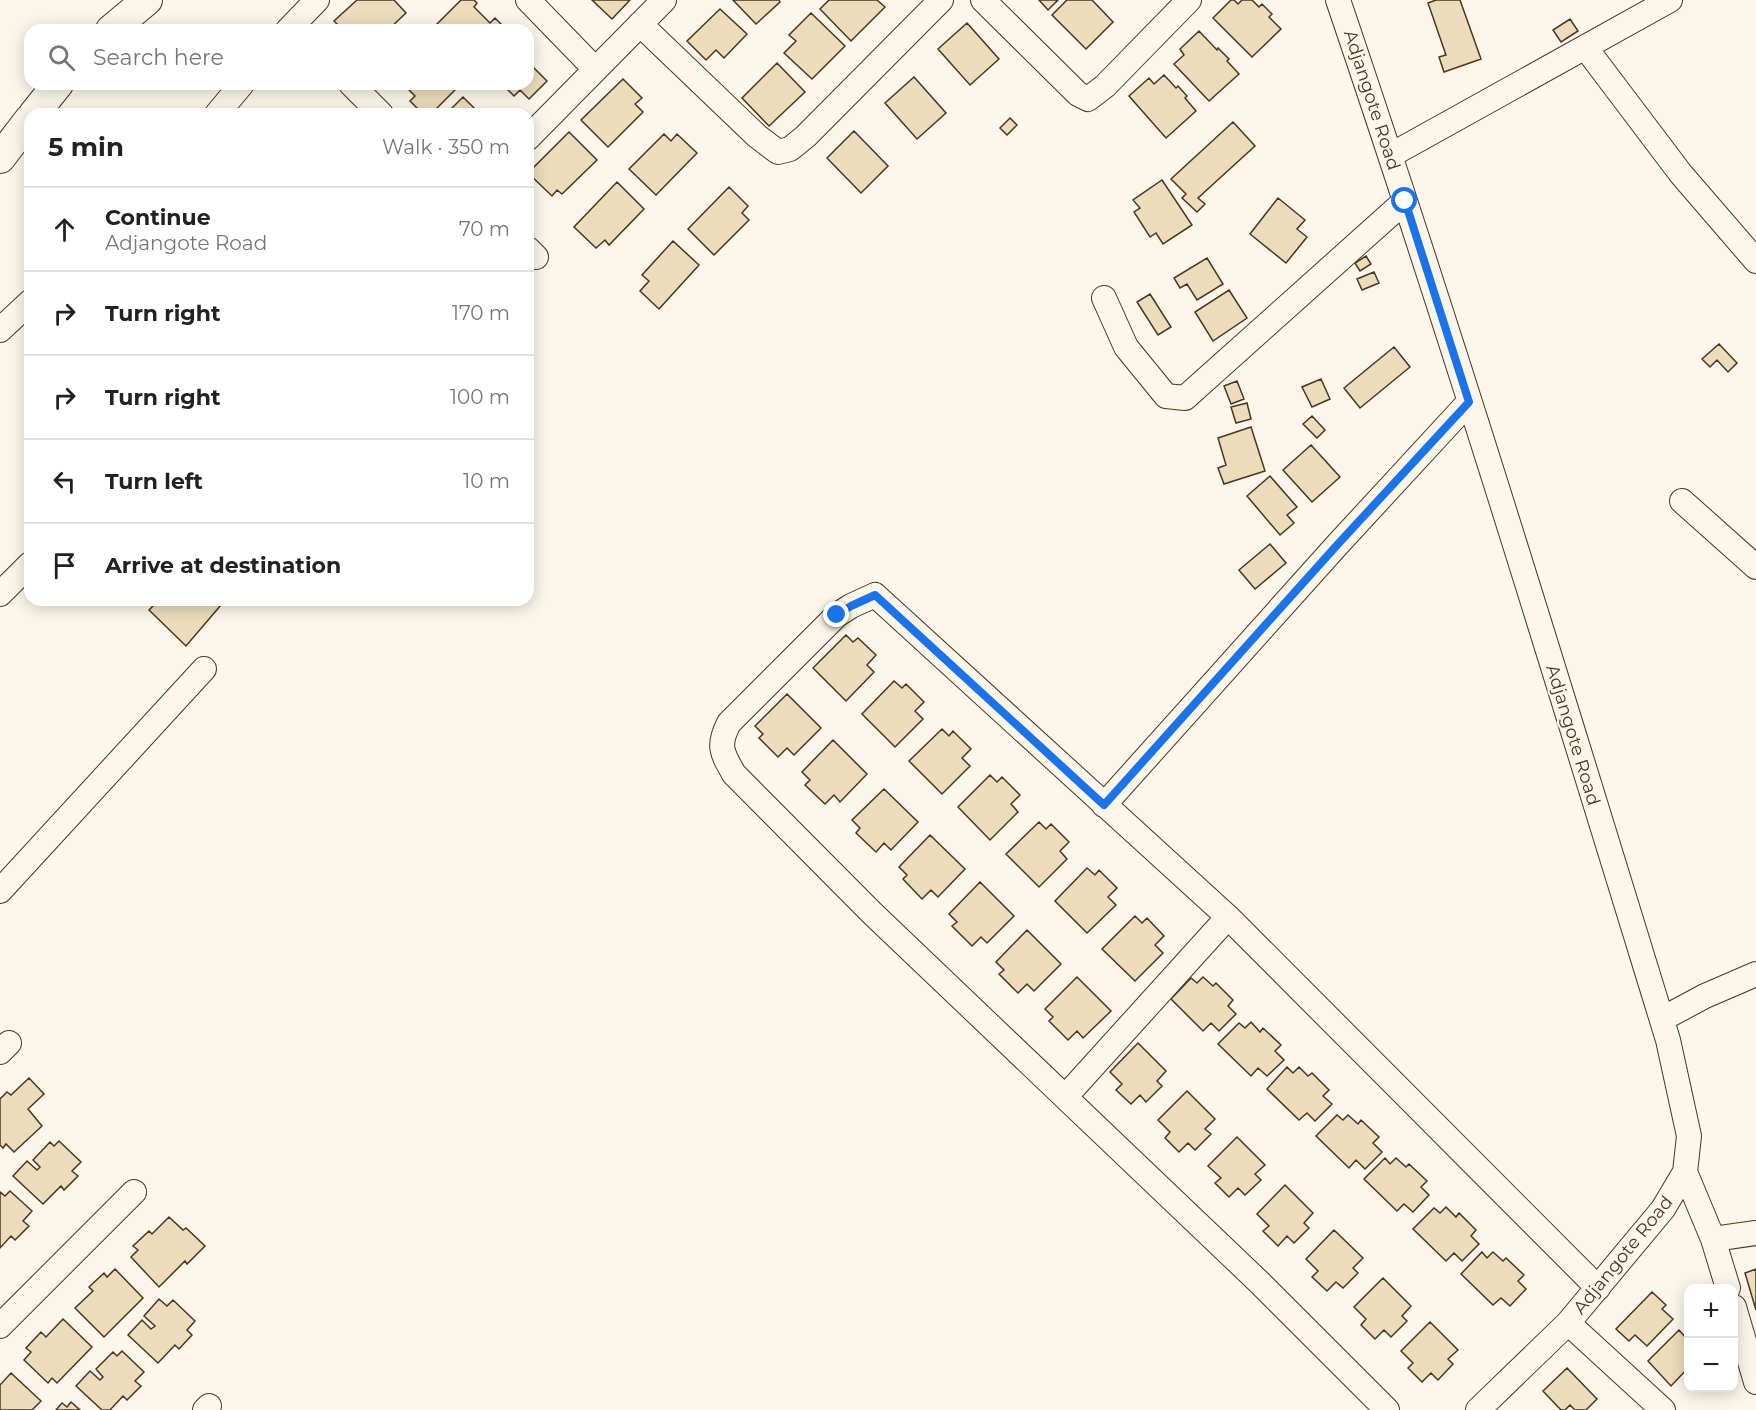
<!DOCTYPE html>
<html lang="en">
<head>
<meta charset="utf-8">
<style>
  :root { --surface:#fff; --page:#f6f6f6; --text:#222; --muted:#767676; --line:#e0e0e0 }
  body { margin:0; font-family:Montserrat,sans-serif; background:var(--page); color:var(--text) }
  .controls { position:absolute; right:18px; bottom:18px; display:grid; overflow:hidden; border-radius:12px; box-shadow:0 3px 15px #0003 }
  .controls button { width:54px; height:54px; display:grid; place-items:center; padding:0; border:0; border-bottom:2px solid var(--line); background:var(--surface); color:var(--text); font:30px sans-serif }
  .stop { position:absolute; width:18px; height:18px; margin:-14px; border:4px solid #1a73e8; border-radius:50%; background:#fff }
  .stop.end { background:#1a73e8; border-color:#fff; box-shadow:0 2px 6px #0008 }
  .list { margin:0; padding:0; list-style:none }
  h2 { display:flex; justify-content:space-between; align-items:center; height:78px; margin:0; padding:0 24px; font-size:26px }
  h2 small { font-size:20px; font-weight:400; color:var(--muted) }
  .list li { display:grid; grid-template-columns:39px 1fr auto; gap:18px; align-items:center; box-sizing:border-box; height:84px; padding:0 24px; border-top:2px solid var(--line) }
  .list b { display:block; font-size:22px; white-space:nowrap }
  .list p { margin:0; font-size:20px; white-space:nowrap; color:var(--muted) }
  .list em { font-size:20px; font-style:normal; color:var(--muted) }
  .icon { flex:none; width:33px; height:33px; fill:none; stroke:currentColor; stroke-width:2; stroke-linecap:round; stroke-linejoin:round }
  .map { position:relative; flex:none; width:1756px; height:1410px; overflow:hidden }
  .search { position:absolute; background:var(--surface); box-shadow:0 3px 15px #0003; left:24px; top:24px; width:510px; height:66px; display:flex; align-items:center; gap:15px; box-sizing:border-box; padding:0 21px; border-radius:18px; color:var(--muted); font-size:22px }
  .panel { position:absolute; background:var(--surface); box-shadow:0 3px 15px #0003; left:24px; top:108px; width:510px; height:498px; border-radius:18px }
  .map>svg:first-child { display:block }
</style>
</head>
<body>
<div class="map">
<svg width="1756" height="1410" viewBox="0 0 1756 1410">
  <rect width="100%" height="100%" fill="#fbf6e9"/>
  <path fill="#ecdcbc" stroke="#4a3520" stroke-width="1.5" d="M357 0H394L406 13 388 30H343L334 21Z
    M461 0H474L477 3 474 7 490 23 495 18 507 30H431Z
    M592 0H630L612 19Z
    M733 0H779L780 2 756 24Z
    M829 0H877L885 7 851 41 820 9Z
    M1039 0H1058L1048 10Z
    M1067 0H1092L1113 22 1086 49 1052 15Z
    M1231 0H1234L1238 4 1242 0H1252L1259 7 1262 4 1272 14 1269 17 1281 29 1252 57 1213 18Z
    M1436 0H1460L1481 59 1444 72 1439 57 1446 55 1428 3Z
    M720 9 747 34 724 58 716 50 706 60 687 41Z
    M811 13 845 46 812 79 784 53 796 41 789 35Z
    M1570 19 1578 31 1561 42 1553 30Z
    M967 23 999 59 970 85 938 49Z
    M1199 31 1217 50 1218 48 1229 59 1227 61 1239 74 1209 101 1174 64 1184 55 1180 49Z
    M528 53 533 58 529 63 547 81 529 99 520 90 514 96 502 84H528Z
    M777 63 805 92 769 126 742 98Z
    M1164 75 1176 88 1178 86 1187 96 1185 98 1196 111 1166 138 1129 96 1149 78 1154 84Z
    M914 77 946 113 917 139 885 103Z
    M623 79 642 98 635 104 643 112 608 147 581 120Z
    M403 84H449L455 90 431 114H423L410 101 415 96Z
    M463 97 480 114H446Z
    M1010 118 1017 125 1007 135 1000 128Z
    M1233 122 1255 146 1198 198 1205 204 1197 212 1182 198 1186 194 1171 179Z
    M854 131 888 166 861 193 827 158Z
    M569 132 597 160 562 194 557 190 552 196 528 173Z
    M664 134 671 141 677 134 697 153 656 195 629 169Z
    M1162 180 1192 225 1163 244 1156 233 1150 237 1134 212 1140 208 1133 200Z
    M617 182 644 209 609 245 605 240 596 248 574 227Z
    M729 187 748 206 742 213 749 220 714 255 688 229Z
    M1278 198 1305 220 1297 229 1307 237 1286 263 1250 234Z
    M673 241 699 265 659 309 640 291 649 281 642 275Z
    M1366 256 1371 264 1360 271 1355 263Z
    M1207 258 1223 284 1197 300 1187 284 1180 288 1174 278Z
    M1374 272 1379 283 1362 290 1357 279Z
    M1229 290 1247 318 1213 341 1195 312Z
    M1150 294 1171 327 1158 335 1137 302Z
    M1719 344 1737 363 1728 372 1717 360 1710 367 1702 359Z
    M1394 347 1410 367 1360 408 1344 388Z
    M1321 379 1330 399 1312 407 1302 387Z
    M1237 381 1244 399 1231 404 1224 386Z
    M1247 403 1251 419 1236 423 1231 407Z
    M1312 416 1325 430 1317 438 1303 424Z
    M1251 427 1265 471 1224 484 1218 468 1226 465 1218 438Z
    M1311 445 1340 477 1312 502 1283 470Z
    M1270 476 1297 507 1287 515 1294 523 1280 535 1247 496Z
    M1270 544 1286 563 1255 589 1239 570Z
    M159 600H216L221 605 186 646 149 610Z
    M846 635 853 642 858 638 876 655 867 665 874 672 846 701 813 668Z
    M894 681 902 688 906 684 924 702 915 711 923 719 895 747 862 714Z
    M787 694 821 728 794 755 787 748 778 757 759 738 763 734 755 726Z
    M942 729 949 736 953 731 971 749 962 758 970 766 942 794 909 761Z
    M833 740 867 774 840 802 834 795 825 804 805 785 810 780 802 772Z
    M990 775 997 782 1002 777 1020 795 1011 804 1018 812 990 840 958 807Z
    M884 789 918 822 891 850 884 843 876 852 856 833 860 828 852 820Z
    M1039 822 1046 829 1051 824 1069 842 1060 851 1067 859 1039 887 1006 854Z
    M930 835 965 869 938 897 931 890 922 899 903 879 907 875 899 867Z
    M1087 868 1095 875 1099 870 1117 888 1108 897 1116 905 1087 933 1055 901Z
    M980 882 1014 916 987 943 981 937 972 946 952 926 957 922 949 914Z
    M1135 916 1142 923 1147 918 1164 936 1155 945 1163 953 1135 981 1102 949Z
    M1027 930 1061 964 1034 991 1027 984 1018 993 999 974 1004 970 996 962Z
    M1077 977 1111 1011 1083 1038 1077 1031 1068 1040 1049 1021 1053 1017 1045 1009Z
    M1203 977 1213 986 1216 983 1233 1000 1228 1006 1236 1014 1219 1031 1211 1023 1203 1031 1171 999 1191 978 1197 983Z
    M1251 1022 1260 1032 1263 1028 1281 1045 1275 1051 1284 1060 1267 1076 1258 1068 1251 1076 1218 1044 1239 1023 1245 1028Z
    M1138 1043 1166 1071 1157 1081 1162 1086 1146 1102 1140 1095 1131 1104 1116 1090 1122 1084 1110 1072Z
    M1287 1067 1293 1073 1299 1067 1308 1076 1312 1073 1329 1090 1323 1096 1332 1104 1315 1121 1307 1113 1299 1120 1267 1089Z
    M29 1078 44 1094 28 1109 42 1126 14 1152 6 1144 3 1148 0 1145V1099L7 1092 11 1095Z
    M1187 1091 1215 1119 1205 1129 1211 1134 1195 1150 1188 1143 1179 1152 1165 1138 1170 1132 1158 1120Z
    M1337 1115 1343 1120 1348 1115 1358 1124 1361 1120 1379 1137 1373 1143 1382 1152 1365 1169 1356 1160 1349 1168 1316 1136Z
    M1237 1137 1265 1165 1255 1174 1261 1180 1245 1195 1238 1188 1229 1197 1215 1183 1221 1178 1208 1166Z
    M59 1141 81 1162 72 1171 78 1176 64 1190 61 1186 43 1204 13 1176 27 1161 37 1170 40 1167 33 1160 50 1142 54 1146Z
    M1385 1158 1390 1164 1396 1158 1406 1167 1409 1164 1427 1181 1421 1187 1429 1195 1413 1212 1404 1204 1397 1211 1364 1179Z
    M1285 1185 1313 1213 1304 1223 1309 1228 1294 1243 1287 1236 1278 1246 1263 1231 1269 1226 1257 1214Z
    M10 1191 32 1211 23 1221 29 1226 15 1240 11 1236 0 1248V1192L5 1196Z
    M1446 1207 1456 1217 1459 1213 1476 1230 1471 1236 1479 1244 1462 1261 1454 1253 1446 1261 1413 1229 1434 1208 1440 1213Z
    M169 1217 183 1230 186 1228 205 1246 187 1264 185 1261 159 1287 131 1257 138 1250 133 1246 149 1231 152 1234Z
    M1334 1230 1363 1258 1353 1268 1358 1273 1343 1288 1336 1282 1327 1291 1312 1277 1318 1271 1306 1259Z
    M1482 1252 1487 1258 1493 1252 1503 1261 1506 1258 1524 1275 1518 1281 1526 1289 1510 1306 1501 1298 1493 1305 1461 1274Z
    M115 1269 143 1298 104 1337 75 1308 93 1291 89 1287 104 1273 107 1277Z
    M1756 1269V1310L1745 1273Z
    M1383 1278 1411 1306 1402 1316 1407 1321 1391 1337 1384 1330 1375 1339 1361 1325 1366 1319 1354 1307Z
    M1652 1292 1666 1305 1662 1309 1673 1319 1647 1346 1635 1335 1629 1341 1616 1329Z
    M159 1299 167 1306 173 1300 195 1321 187 1330 192 1335 179 1349 175 1345 158 1363 128 1335 142 1320 151 1329 155 1326 144 1316Z
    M63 1319 92 1347 57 1383 52 1378 48 1383 24 1360 31 1352 26 1348 41 1332 46 1337Z
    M1430 1322 1458 1350 1448 1359 1453 1364 1438 1380 1431 1373 1422 1382 1408 1368 1413 1363 1401 1351Z
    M1679 1330 1688 1340V1368L1671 1386 1648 1361Z
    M122 1351 144 1372 135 1381 141 1386 127 1400 123 1396 110 1410H102L76 1386 90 1371 100 1380 103 1377 96 1369 113 1352 117 1356Z
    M1567 1368 1597 1399 1586 1410H1575L1570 1405 1565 1410H1561L1543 1391Z
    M11 1373 41 1401 32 1410H0V1385Z
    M71 1402 80 1410H56L62 1403 67 1407Z"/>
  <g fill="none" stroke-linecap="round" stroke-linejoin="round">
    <defs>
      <path id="minor" d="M528 0 595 69
        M983 0 1078 94 1088 99 1105 86 1189 0
        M1338 0C1455 344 1561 692 1668 1040L1689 1136 1685 1172 1663 1209 1568 1323 1478 1410
        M640 24 757 136 778 152 790 149 806 136 941 0
        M288 30 317 0
        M1585 47 1681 174 1756 261
        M351 84 381 114
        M217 114 242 84
        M528 138 664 0
        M1391 155 1670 0
        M528 249 536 257
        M1104 298 1126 347 1166 396 1185 398 1405 201
        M0 330 30 302
        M1682 501 1756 567
        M0 594 30 564
        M1104 805 1338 544 1469 402
        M0 891 204 669
        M1662 1019 1705 996 1756 974
        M0 1052 9 1043
        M1066 1096 1228 917
        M1685 1172 1713 1239 1728 1288
        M1713 1239 1756 1233
        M1734 1307 1756 1382
        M1568 1323 1663 1410
        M0 1326 134 1192
        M205 1410 209 1406
        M1387 1410 1259 1282 872 913 734 774C722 753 717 746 729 723L837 615 851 606 875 595 1228 917 1598 1288"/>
      <path id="major" d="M111 30 147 0
        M34 114 58 84
        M0 158 30 119"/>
    </defs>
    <use href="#minor" stroke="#4a3520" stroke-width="26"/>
    <use href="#major" stroke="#4a3520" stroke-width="32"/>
    <use href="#minor" stroke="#fbf6e9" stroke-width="24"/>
    <use href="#major" stroke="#fbf6e9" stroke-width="30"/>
  </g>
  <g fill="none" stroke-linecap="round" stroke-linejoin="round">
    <path stroke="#1a73e8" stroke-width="8" d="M837 615 851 606 875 595 1104 805 1338 544 1469 402 1405 201"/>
  </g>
  <g text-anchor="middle" stroke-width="4.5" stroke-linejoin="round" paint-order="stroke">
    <g font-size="18" fill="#4a3520" stroke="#fbf6e9">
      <text transform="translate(1372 100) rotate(72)" y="6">Adjangote Road</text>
      <text transform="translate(1573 735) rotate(73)" y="6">Adjangote Road</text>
      <text transform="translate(1623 1255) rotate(-51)" y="6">Adjangote Road</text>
    </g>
  </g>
</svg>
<div class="controls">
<button>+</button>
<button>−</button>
</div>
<div class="stop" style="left:1405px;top:201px"></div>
<div class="stop end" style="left:837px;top:615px"></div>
<div class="search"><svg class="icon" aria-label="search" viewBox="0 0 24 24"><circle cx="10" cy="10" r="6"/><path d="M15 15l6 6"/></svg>Search here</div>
<section class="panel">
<h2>5 min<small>Walk · 350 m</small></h2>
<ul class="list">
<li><svg class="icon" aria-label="ahead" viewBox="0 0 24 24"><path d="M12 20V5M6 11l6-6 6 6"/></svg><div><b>Continue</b><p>Adjangote Road</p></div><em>70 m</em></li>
<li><svg class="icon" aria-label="right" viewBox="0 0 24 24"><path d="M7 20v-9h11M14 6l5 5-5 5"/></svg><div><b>Turn right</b></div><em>170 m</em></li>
<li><svg class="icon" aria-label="right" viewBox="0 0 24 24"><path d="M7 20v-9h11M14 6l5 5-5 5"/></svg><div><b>Turn right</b></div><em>100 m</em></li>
<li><svg class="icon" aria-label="left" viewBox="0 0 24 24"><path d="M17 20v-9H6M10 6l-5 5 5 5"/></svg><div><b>Turn left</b></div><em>10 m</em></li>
<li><svg class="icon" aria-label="arrive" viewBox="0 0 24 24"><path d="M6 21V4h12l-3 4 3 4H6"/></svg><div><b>Arrive at destination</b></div></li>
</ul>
</section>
</div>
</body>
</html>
